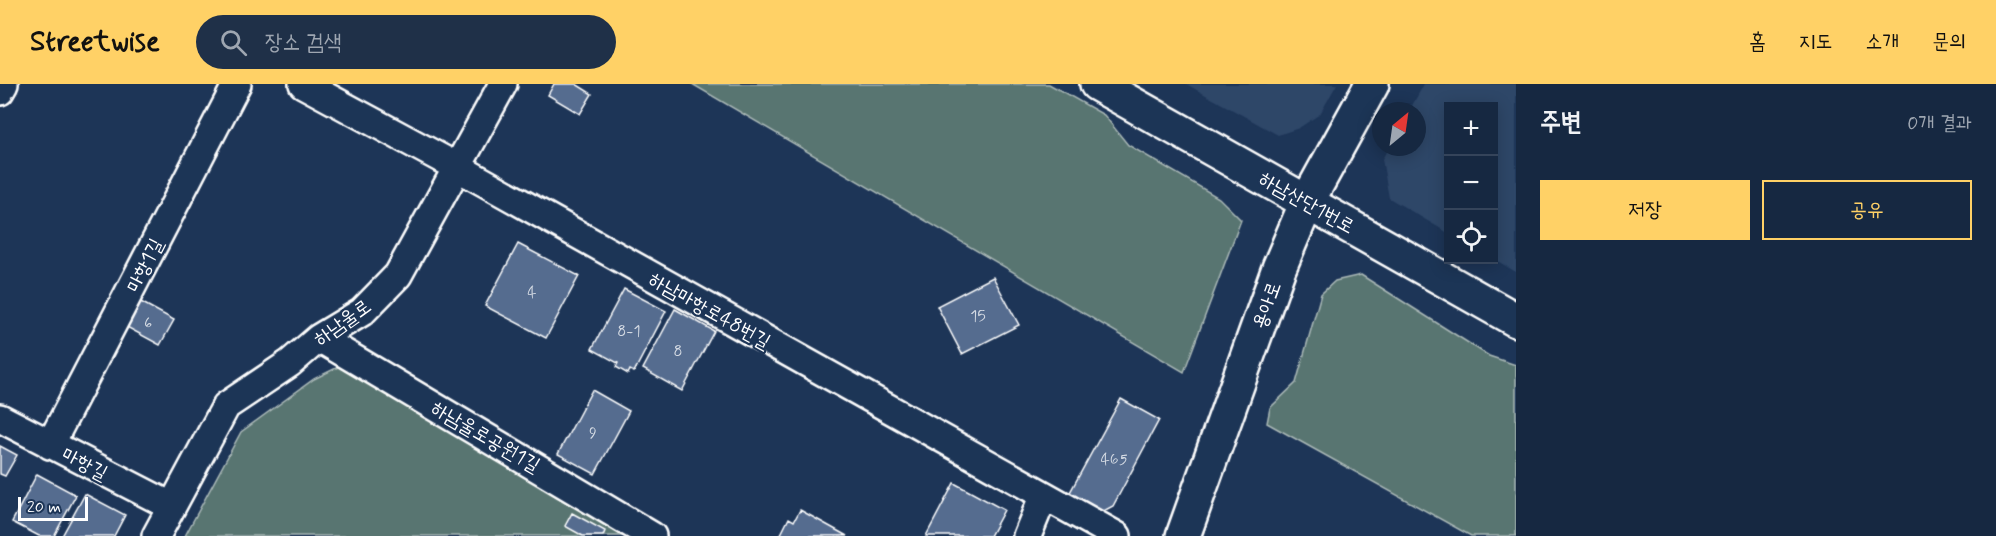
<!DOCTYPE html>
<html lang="ko">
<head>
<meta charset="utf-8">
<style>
  :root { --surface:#162841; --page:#1f3048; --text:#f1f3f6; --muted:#9ea6b1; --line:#35445a; --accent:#ffd166 }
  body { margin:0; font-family:Mynerve,"Poor Story",sans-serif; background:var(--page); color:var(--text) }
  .controls { position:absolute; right:18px; top:18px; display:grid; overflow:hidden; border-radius:0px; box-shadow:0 3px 15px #0003 }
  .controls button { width:54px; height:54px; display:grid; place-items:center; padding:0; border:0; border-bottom:2px solid var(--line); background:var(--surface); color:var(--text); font:30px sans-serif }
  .compass { position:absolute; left:1372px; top:18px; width:54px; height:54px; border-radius:50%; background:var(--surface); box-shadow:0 3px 15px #0003; rotate:29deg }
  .scale { position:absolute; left:18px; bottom:15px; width:70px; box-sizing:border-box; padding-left:6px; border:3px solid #fff; border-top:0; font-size:16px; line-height:21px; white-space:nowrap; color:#fff; -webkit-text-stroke:4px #1d3557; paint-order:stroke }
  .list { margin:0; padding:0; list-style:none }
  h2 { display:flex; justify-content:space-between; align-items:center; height:78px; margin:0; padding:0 24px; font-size:26px }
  h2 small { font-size:20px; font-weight:400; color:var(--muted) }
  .actions { display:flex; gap:12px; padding:18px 24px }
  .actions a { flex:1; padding:14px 0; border:2px solid var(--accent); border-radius:0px; text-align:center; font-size:21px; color:var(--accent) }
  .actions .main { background:var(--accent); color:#111 }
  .icon { flex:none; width:33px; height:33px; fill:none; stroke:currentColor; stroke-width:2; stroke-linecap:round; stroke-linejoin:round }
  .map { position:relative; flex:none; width:1516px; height:452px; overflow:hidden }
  header { display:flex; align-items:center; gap:36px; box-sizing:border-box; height:84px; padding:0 30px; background:var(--accent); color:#111 }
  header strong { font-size:28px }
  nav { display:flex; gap:33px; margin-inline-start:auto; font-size:21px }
  .search { width:420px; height:54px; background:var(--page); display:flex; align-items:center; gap:15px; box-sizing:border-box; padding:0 21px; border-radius:33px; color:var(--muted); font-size:22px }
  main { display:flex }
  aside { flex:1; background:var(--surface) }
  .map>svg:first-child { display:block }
</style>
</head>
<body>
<header>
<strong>Streetwise</strong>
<div class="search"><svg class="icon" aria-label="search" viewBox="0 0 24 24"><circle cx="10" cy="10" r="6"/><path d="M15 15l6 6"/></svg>장소 검색</div>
<nav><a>홈</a><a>지도</a><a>소개</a><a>문의</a></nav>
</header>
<main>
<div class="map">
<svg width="1516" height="452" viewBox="0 0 1516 452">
  <rect width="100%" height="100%" fill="#1d3557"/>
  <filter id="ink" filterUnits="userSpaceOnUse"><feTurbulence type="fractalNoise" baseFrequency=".0167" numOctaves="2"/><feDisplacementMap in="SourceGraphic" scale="12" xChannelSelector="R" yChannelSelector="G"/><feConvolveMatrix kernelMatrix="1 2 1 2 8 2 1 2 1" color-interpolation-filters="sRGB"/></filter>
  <g filter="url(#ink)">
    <path fill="#2e4668" d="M1186 0H1337L1320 30 1299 44 1278 51Z
      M1424 0H1516V188L1494 175V22H1448V149L1389 114 1382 75 1389 63H1417V27H1409Z"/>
    <path fill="#587471" stroke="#acbab8" stroke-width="1.5" d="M692 0H1049L1104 31 1128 61 1219 114 1241 136 1184 288Z
      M1361 191 1489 272 1516 281V452H1471L1267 339 1270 324 1296 299 1321 210 1335 197Z
      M342 281 628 452H185L241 348 314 295Z"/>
    <path fill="#556c8f" stroke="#fff" stroke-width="1.5" d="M554 0H576L592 10 580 30 548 11Z
      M518 160 579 192 546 254 485 222Z
      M993 193 1019 241 962 270 937 222Z
      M624 205 666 227 634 288 630 286 628 290 616 283 618 279 592 265Z
      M137 216 174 236 160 261 123 241Z
      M675 225 714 247 682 307 643 285Z
      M592 306 629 327 595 390 558 370Z
      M1121 315 1159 336 1113 422 1100 429 1068 412Z
      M0 362 17 371 5 392 0 390Z
      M37 390 76 411 54 452H39L12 438Z
      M954 399 1004 426 990 452H926Z
      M85 410 125 431 114 452H62Z
      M800 426 847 452H780L789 434 794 437Z
      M572 429 605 447 603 452H583L565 442Z"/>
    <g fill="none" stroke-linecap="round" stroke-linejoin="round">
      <defs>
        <path id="street" d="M303 0 457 83 1117 452
          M0 7 4 0
          M319 254 652 452
          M0 334 171 422
          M50 361 237 0
          M156 452 226 322 290 279 319 254 362 228 398 191 503 0
          M1027 452 1043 413"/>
        <path id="secondary" d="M1097 0 1516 236
          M1183 452 1279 184 1307 118 1372 0"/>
      </defs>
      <use href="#street" stroke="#fff" stroke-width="32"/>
      <use href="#secondary" stroke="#fff" stroke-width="38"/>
      <use href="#street" stroke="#1d3557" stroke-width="27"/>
      <use href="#secondary" stroke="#1d3557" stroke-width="33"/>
    </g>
  </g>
  <g text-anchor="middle" stroke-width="4.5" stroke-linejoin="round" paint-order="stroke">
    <g font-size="16" fill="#d4dae3">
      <text x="532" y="213">4</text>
      <text x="978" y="237">15</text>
      <text x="148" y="244">6</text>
      <text x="629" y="252">8-1</text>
      <text x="678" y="272">8</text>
      <text x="593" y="354">9</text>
      <text x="1114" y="380">465</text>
    </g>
    <g font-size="20" fill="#fff" stroke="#1d3557">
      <text transform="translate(1307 118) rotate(29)" y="7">하남산단1번로</text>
      <text transform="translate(144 181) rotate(-63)" y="7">마항1길</text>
      <text transform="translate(1266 221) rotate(-70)" y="7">용아로</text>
      <text transform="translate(710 226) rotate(29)" y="7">하남마항로48번길</text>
      <text transform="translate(342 238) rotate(-36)" y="7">하남울로</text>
      <text transform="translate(486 352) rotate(30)" y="7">하남울로공원1길</text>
      <text transform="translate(85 379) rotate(27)" y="7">마항길</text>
    </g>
  </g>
</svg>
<div class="controls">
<button>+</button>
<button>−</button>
<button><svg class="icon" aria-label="locate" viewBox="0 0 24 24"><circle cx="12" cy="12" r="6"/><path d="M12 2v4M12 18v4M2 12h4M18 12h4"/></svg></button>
</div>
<svg class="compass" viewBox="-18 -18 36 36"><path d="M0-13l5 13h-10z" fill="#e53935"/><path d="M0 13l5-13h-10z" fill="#9ea6b1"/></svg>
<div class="scale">20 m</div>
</div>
<aside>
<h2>주변<small>0개 결과</small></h2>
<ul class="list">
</ul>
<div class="actions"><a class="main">저장</a><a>공유</a></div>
</aside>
</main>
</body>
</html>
